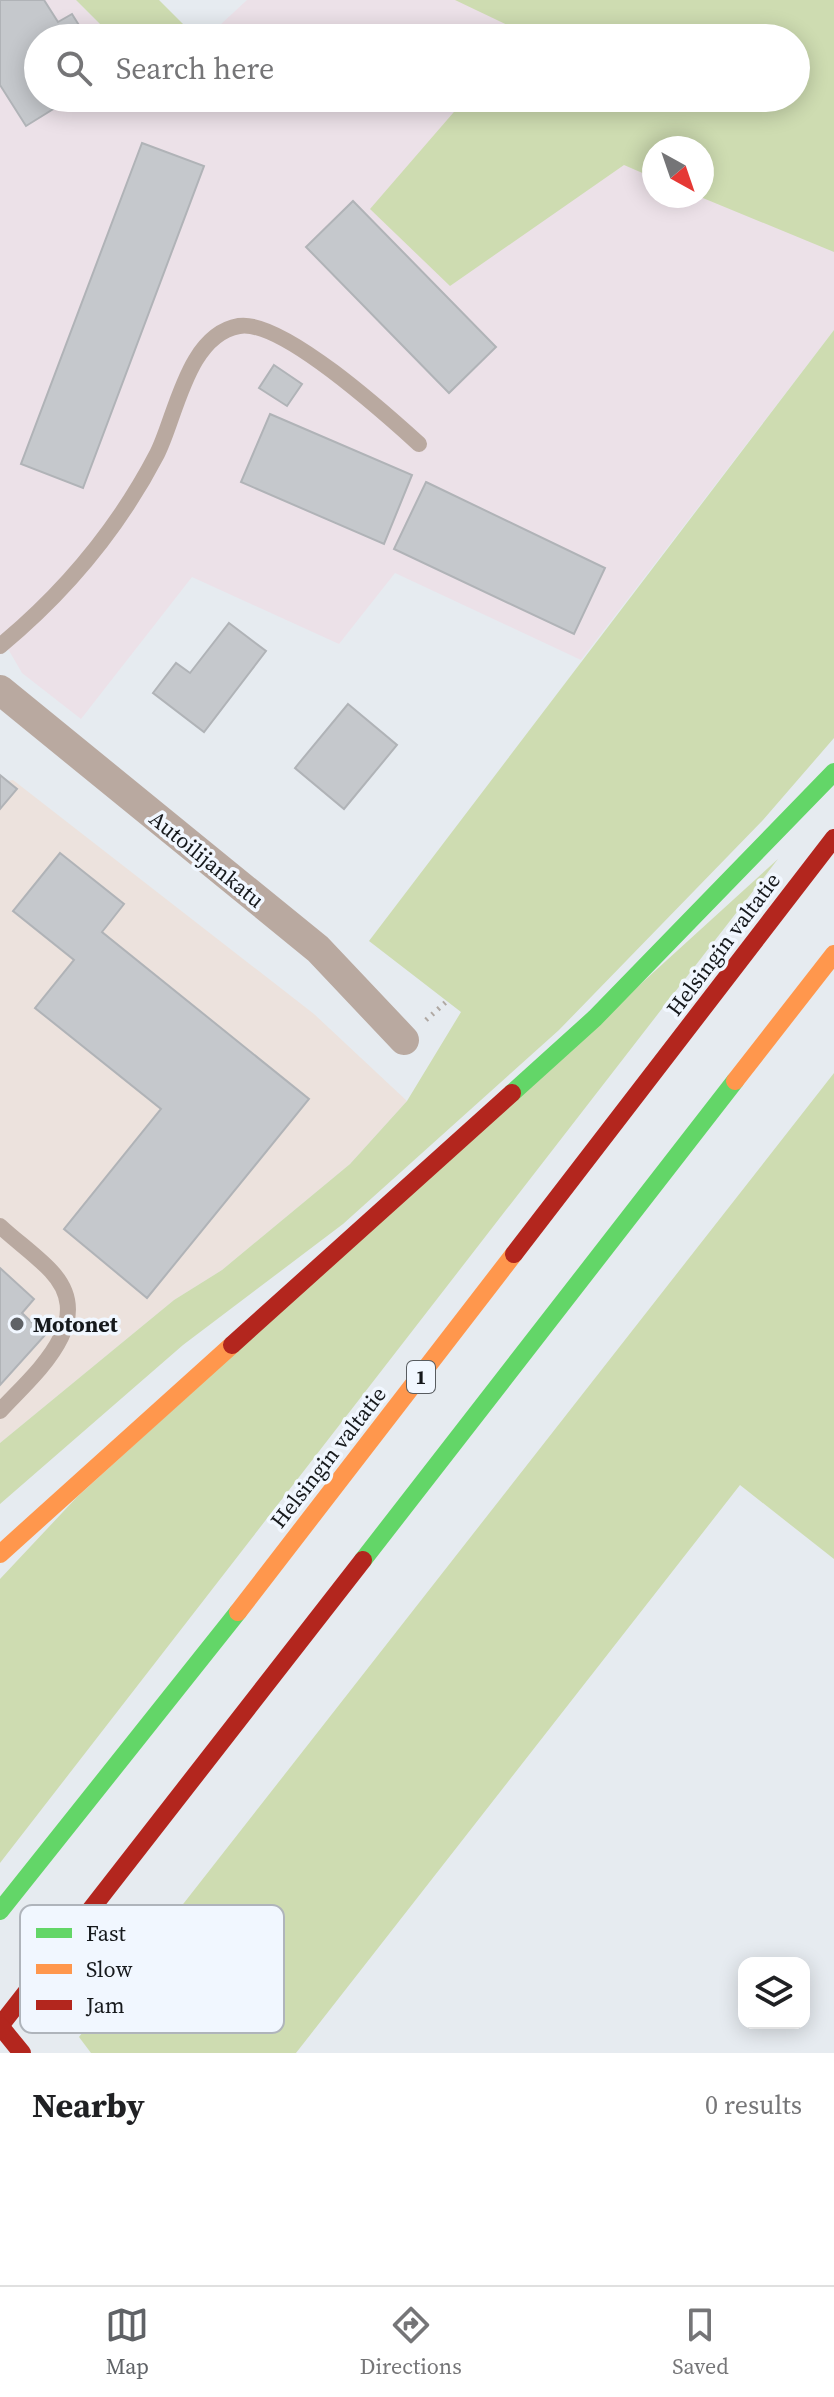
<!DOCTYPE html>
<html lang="en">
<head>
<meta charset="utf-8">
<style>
  :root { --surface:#fff; --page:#f6f6f6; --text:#202124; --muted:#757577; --line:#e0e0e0; --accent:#5f6266 }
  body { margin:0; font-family:"Source Serif 4",serif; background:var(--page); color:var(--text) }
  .controls { position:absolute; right:24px; bottom:24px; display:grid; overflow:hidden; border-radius:16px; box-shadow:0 4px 20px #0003 }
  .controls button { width:72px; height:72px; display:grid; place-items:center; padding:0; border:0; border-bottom:2px solid var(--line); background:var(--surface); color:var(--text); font:40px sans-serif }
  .compass { position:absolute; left:642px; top:136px; width:72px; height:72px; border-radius:50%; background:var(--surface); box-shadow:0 4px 20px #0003; rotate:140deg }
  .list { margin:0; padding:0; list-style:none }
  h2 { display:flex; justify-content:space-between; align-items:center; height:104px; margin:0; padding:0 32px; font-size:34px }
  h2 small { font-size:26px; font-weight:400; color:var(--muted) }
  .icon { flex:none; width:44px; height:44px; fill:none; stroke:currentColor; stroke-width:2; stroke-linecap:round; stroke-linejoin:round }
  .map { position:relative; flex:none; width:834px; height:2053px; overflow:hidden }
  .search { position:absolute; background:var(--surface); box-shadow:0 4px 20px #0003; left:24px; right:24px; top:24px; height:88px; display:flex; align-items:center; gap:20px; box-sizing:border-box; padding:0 28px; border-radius:44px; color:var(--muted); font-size:30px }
  .sheet { height:232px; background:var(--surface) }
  nav { display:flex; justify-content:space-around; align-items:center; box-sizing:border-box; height:112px; border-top:2px solid var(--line); background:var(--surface); font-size:22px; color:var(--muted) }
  nav a { display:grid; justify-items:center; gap:4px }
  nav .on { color:var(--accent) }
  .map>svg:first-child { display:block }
</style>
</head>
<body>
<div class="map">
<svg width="834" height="2053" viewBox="0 0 834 2053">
  <rect width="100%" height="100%" fill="#e6ebf0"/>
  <path fill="#ece2dd" d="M13 780 314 1014 407 1101 350 1164 222 1270 174 1300 0 1443V782Z"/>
  <path fill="#ece1e8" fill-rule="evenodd" d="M0 0H76L114 38H38V98H705L834 226V330L581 660 395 573 339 644 192 577 81 719 22 673 0 635ZM654 148H702V196H654Z
    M247 0H606L644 38H206Z"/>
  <path fill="#cedcb1" d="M76 0H159L197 38H114Z
    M455 0H834V252L698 196H702V148H654V178L624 165 450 286 370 209 466 98H796V38H518L522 32Z
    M834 330V738L763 820 559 1030 343 1224 183 1345 0 1504V1443L174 1300 222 1270 350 1164 407 1101 461 1012 369 941Z
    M778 859 0 1863V1579L77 1497Z
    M834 1073V1559L740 1485 296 2053H91L79 2037Z"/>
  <path fill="#c5c8cc" stroke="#b0b3b7" stroke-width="2" d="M0 0H44L58 22 72 14 87 38H38V98H71L26 126 0 85Z
    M142 143 204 166 83 488 21 464Z
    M353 201 496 347 449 393 306 247Z
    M274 365 302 384 287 406 259 388Z
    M270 414 412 475 384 544 241 482Z
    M426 482 605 568 574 634 394 549Z
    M229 623 266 651 204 732 153 693 176 663 190 673Z
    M348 704 397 745 344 809 295 768Z
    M0 775 17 789 0 809Z
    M60 853 124 904 102 932 309 1099 147 1298 64 1229 161 1109 35 1008 74 960 13 911Z
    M0 1268 34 1299 22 1313 45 1335 0 1385Z"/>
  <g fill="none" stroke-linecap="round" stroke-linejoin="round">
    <path stroke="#b0a9a4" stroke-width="5" stroke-dasharray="2 6" stroke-linecap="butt" d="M426 1020 446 1002"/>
    <path stroke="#b9a9a0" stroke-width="16" d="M0 646C64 593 118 529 157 454 176 417 187 335 239 326 281 319 387 415 419 444
      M0 1226C16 1241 36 1255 51 1271 99 1322 33 1375 0 1411"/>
    <path stroke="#b9a9a0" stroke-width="30" d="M0 690 318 949 404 1040"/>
    <path stroke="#63d668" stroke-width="18" d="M512 1093 595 1018 834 772
      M363 1560 735 1081
      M0 1911 238 1612"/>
    <path stroke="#ff974d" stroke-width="18" d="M735 1081 834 954
      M0 1554 232 1345
      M238 1612 514 1254"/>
    <path stroke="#b3261e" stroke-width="18" d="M514 1254 834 838
      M232 1345 512 1093
      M0 2026 363 1560"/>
    <path stroke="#b3261e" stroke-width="18" d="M0 2026 22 2053"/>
  </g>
  <circle fill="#5f6266" stroke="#f1f7ff" stroke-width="3" cx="17" cy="1324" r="8"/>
  <g text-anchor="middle" stroke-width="7" stroke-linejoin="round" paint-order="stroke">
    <rect fill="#f1f7ff" stroke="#585c60" stroke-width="2" x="407" y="1361" width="28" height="32" rx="6"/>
    <g font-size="20" font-weight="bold" fill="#16191c">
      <text x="421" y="1384">1</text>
    </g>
    <g font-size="22" fill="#16191c" stroke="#f1f7ff">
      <text transform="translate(207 859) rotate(39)" y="8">Autoilijankatu</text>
      <text transform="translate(723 944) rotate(-53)" y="8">Helsingin valtatie</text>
      <text transform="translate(328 1457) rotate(-52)" y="8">Helsingin valtatie</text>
    </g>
    <g font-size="22" font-weight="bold" fill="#16191c" stroke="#f1f7ff" text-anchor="start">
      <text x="33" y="1332">Motonet</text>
    </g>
  </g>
  <rect x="20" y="1905" width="264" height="128" rx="12" fill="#f1f7ff" stroke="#afb4bb" stroke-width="2"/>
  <rect x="36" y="1928" width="36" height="10" fill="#63d668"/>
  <rect x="36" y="1964" width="36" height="10" fill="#ff974d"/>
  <rect x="36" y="2000" width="36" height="10" fill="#b3261e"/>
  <g font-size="22" fill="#16191c">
    <text x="86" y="1941">Fast</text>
    <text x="86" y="1977">Slow</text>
    <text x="86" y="2013">Jam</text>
  </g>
</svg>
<div class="controls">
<button><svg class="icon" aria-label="layers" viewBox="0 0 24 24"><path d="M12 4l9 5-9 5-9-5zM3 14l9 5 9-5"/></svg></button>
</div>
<svg class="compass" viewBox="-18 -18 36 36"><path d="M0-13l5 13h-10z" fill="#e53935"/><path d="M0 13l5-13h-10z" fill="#757577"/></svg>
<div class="search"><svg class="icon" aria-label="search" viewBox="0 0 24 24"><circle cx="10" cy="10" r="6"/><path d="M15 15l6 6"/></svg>Search here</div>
</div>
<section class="sheet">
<h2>Nearby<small>0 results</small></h2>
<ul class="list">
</ul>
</section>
<nav>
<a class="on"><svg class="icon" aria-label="map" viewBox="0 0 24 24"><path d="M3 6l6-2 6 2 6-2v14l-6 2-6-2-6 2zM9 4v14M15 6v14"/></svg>Map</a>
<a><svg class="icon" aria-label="directions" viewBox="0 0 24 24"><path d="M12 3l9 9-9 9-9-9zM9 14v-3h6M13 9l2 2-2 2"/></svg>Directions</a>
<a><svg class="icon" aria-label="saved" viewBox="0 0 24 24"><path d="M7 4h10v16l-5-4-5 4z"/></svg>Saved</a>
</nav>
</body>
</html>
